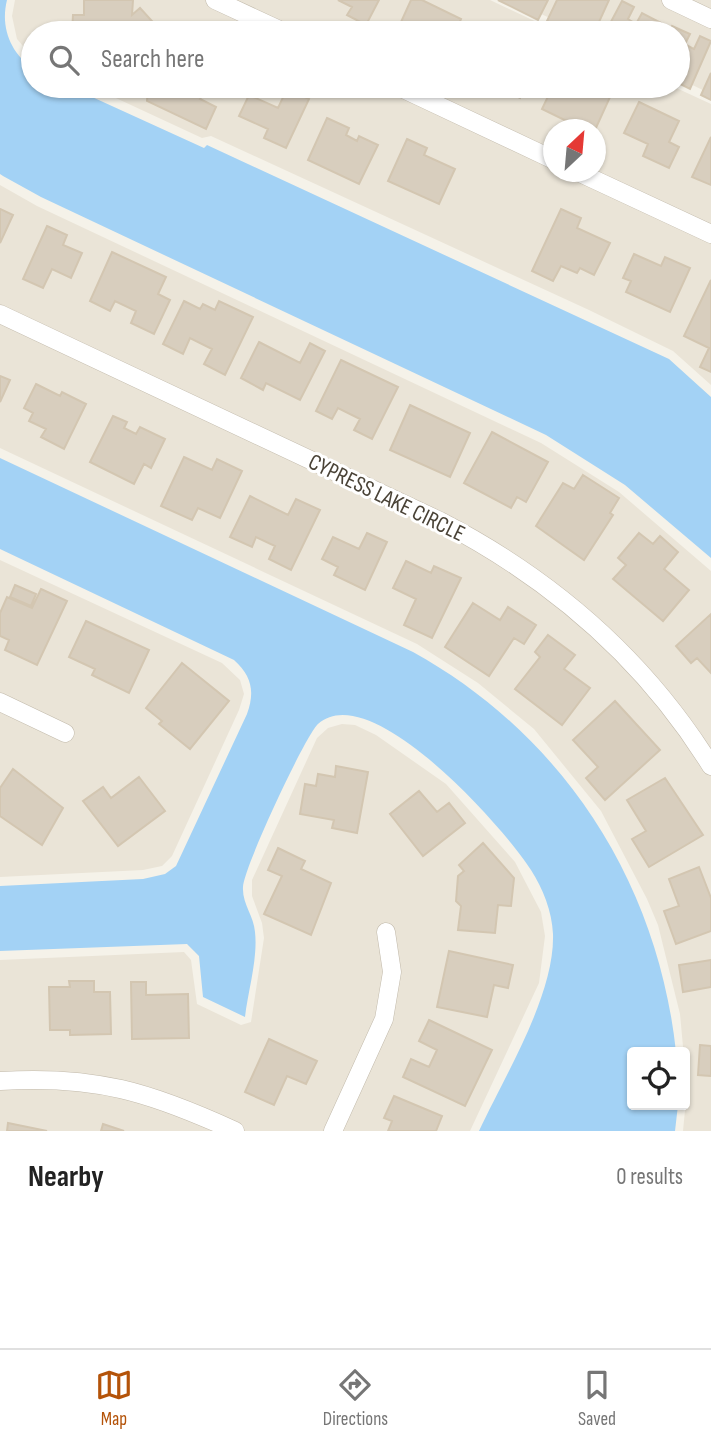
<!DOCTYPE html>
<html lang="en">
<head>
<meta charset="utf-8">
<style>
  :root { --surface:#fff; --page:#f6f6f6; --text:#222; --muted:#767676; --line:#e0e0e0; --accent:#b45309 }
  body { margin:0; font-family:"Sofia Sans Condensed",sans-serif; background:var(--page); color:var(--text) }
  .controls { position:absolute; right:21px; bottom:21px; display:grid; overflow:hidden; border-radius:7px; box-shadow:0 2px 5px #0004 }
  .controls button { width:63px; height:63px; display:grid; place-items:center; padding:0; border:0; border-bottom:2px solid var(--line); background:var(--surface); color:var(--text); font:35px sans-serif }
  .compass { position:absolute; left:543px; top:119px; width:63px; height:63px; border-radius:50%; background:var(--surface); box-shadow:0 2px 5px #0004; rotate:26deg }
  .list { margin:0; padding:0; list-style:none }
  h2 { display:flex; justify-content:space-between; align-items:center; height:91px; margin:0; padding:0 28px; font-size:30px }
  h2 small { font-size:23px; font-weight:400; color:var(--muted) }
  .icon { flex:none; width:38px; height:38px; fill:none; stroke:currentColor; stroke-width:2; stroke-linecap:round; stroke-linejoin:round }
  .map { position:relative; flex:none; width:711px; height:1131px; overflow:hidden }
  .search { position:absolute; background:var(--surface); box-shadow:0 2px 5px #0004; left:21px; right:21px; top:21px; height:77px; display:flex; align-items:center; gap:18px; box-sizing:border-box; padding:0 24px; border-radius:38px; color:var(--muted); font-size:26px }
  .sheet { height:217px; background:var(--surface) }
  nav { display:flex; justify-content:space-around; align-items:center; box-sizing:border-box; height:98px; border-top:2px solid var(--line); background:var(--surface); font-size:19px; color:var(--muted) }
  nav a { display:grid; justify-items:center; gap:4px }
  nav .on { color:var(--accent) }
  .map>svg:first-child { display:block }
</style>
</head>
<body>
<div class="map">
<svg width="711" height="1131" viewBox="0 0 711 1131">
  <rect width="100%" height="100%" fill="#f5f2e9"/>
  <path fill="#eae4d7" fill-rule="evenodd" d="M15 0H490L560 33H33V58L17 39 12 16Z
    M511 0H711V94L678 78V33H582Z
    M90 86H672L711 104V385L673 351 589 310 211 136 202 138ZM554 130H596V172H554Z
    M0 185 37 206 541 443 619 492 711 571V1131H683L687 1090 680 1014 658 925 647 899 601 811 534 729 478 683 417 644 0 448Z
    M0 560 222 663 240 680 244 694 239 710 172 856 162 866 143 870 0 877Z
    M342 724 355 725 376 735 446 784 515 862 541 912 545 936 539 983 470 1131H0V960L184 952 191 960 197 1004 241 1025 251 1022 264 938 262 923 252 896V880L317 738 328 728Z"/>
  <path fill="#a3d2f5" d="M0 0H7C0 28 11 53 33 69V86H68L204 148 207 145 669 359 711 397V558L625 485 546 435 41 197 3 176 0 174Z
    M0 458 413 652C563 735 658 882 676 1052H632V1105H678L675 1131H479C505 1075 555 995 553 934 552 911 543 889 531 870 505 829 371 677 318 724 305 736 243 869 243 887 242 904 254 916 255 932 258 959 248 991 245 1017L203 997 199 956 187 944 0 951V886L143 879 165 874 176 866 247 714C255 692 252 676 234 660L0 549Z"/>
  <path fill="#d8cebe" stroke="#d3c6b1" stroke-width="2" d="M84 0H133L132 15 140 8 161 31 158 33H72L73 15H84Z
    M338 0H379L366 25 347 15 352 7Z
    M411 0H422L461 19 455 33H396Z
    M498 0H548L538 20Z
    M557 0H609L594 33H574L547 21Z
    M622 1 634 7 628 19 636 24 642 13 661 23 656 33H605Z
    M672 26 690 34 685 44 694 49 700 36 711 41 690 89 678 83V33H668Z
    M711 73V100L701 95Z
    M148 86H224L223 91 204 90 200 99 216 107 206 129 147 101Z
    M494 86H526L520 98Z
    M553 86H586L610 97 595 130H585L542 109Z
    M287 89 309 99 286 148 264 138 268 129 239 116 249 95 278 108Z
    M639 102 679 121 669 142 679 147 669 168 643 156 648 144 624 133Z
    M327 118 349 128 346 135 357 141 359 136 378 145 359 184 308 160Z
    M711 137V185L692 177Z
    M407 139 427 148 424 155 455 169 439 204 388 181Z
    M0 209 13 215 0 243Z
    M561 209 581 218 577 228 610 243 594 275 580 268 577 273 561 266 553 281 532 271Z
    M47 226 67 235 63 245 82 253 71 278 52 269 43 288 23 279Z
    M112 252 166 277 158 294 170 300 154 334 131 323 136 311 115 301 110 311 90 301Z
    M634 254 661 266 665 257 690 268 670 312 626 292 631 281 623 278Z
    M711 280V372L700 367 709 348 684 336Z
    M184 301 200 309 203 304 215 310 219 301 253 317 225 375 204 364 212 349 190 338 183 354 163 344Z
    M259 342 300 363 310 343 325 351 300 400 266 383 263 390 241 378Z
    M341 360 398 387 372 439 354 430 360 419 338 408 332 419 316 411Z
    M0 376 10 380 0 402Z
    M36 384 60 396 62 392 86 404 64 449 41 437 46 429 29 421 33 413 24 408Z
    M410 405 470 433 450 477 390 450Z
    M113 416 127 422 124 428 136 434 140 427 165 439 151 468 144 464 134 484 90 462Z
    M492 432 548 462 526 502 517 497 511 508 464 483Z
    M184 457 212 470 217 459 242 471 220 518 198 508 192 520 161 506Z
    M583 475 619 498 610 513 613 515 584 560 536 526 563 483 574 489Z
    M250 496 288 515 296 499 320 510 291 570 269 559 275 546 256 537 252 547 230 537Z
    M367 533 387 542 365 590 334 575 338 567 322 559 333 537 359 549Z
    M639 533 653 544 660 536 678 552 664 569 689 590 663 621 613 579 626 565 618 558Z
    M406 561 431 573 434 566 461 578 432 638 404 625 416 599 393 588Z
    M15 585 36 594 31 606 10 597Z
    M41 589 67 601 37 665 5 650 9 640 0 636V613L7 597 32 608Z
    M473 603 500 620 508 607 536 625 524 644 514 638 489 676 445 647Z
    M711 614V673L697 658 691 663 676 646Z
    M86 621 149 650 129 693 92 675 95 669 69 657Z
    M548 635 575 655 564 669 590 688 562 725 515 689 540 657 535 652Z
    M182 663 229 701 190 749 159 724 162 721 146 708Z
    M615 701 660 750 605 800 586 778 598 767 573 740Z
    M336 766 368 772 357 833 332 828 334 820 300 814 305 784 316 786 318 774 335 777Z
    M13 769 63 808 42 845 0 816V788Z
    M139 777 165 811 118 846 83 801 103 787 111 798Z
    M665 778 703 835 649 867 632 839 646 831 627 800Z
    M419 791 437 812 449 803 465 823 423 856 390 814Z
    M483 843 514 878 511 906 498 905 495 933 458 930 461 906 456 901 458 876 464 871 459 865Z
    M278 848 305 861 301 869 331 883 311 935 264 914 282 876 268 870Z
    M699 867 711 898V931L676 944 664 911 679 906 669 879Z
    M449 951 513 965 508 988 494 985 487 1017 437 1007Z
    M711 960V987L683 992 679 965Z
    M69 981H94V992H110L111 1034 70 1035V1030H50L49 987H70Z
    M131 982H146V995L188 994 189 1038 132 1039Z
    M429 1020 492 1050 465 1106 403 1077 411 1059 429 1067 437 1050 419 1041Z
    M269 1039 317 1061 306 1084 287 1076 274 1105 245 1092Z
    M700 1045 711 1046V1076L698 1075Z
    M394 1096 442 1116 436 1131H388L392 1121 384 1118Z
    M8 1123 47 1131H7Z
    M103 1124 124 1131H101Z"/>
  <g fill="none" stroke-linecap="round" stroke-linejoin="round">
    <defs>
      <path id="minor" d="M215 0 286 33
        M671 0 711 19
        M397 86 554 160
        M578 172 711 234
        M0 314 440 521C552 579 644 658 711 766
        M0 702 65 733
        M0 1081C95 1075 150 1092 235 1131
        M333 1131 384 1019 392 972 386 932"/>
    </defs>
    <use href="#minor" stroke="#c2baab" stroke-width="19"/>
    <use href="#minor" stroke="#fff" stroke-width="18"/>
  </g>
  <g text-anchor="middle" stroke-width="6" stroke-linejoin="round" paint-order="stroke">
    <g font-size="23" fill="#4a4337" stroke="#fff">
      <text transform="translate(387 497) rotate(26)" y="8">CYPRESS LAKE CIRCLE</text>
    </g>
  </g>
</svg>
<div class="controls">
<button><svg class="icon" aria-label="locate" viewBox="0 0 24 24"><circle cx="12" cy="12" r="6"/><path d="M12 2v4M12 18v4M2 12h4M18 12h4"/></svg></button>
</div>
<svg class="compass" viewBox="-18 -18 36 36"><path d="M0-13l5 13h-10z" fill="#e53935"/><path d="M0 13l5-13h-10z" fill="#767676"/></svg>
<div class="search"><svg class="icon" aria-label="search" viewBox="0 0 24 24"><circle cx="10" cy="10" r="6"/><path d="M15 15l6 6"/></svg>Search here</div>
</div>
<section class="sheet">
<h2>Nearby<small>0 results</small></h2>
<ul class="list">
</ul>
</section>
<nav>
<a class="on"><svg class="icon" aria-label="map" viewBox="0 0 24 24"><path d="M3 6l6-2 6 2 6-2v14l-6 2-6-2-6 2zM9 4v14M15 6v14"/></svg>Map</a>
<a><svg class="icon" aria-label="directions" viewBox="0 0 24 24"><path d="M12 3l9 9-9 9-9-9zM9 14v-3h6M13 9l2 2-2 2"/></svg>Directions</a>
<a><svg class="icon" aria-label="saved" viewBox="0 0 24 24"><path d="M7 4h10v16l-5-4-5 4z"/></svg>Saved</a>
</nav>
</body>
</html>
